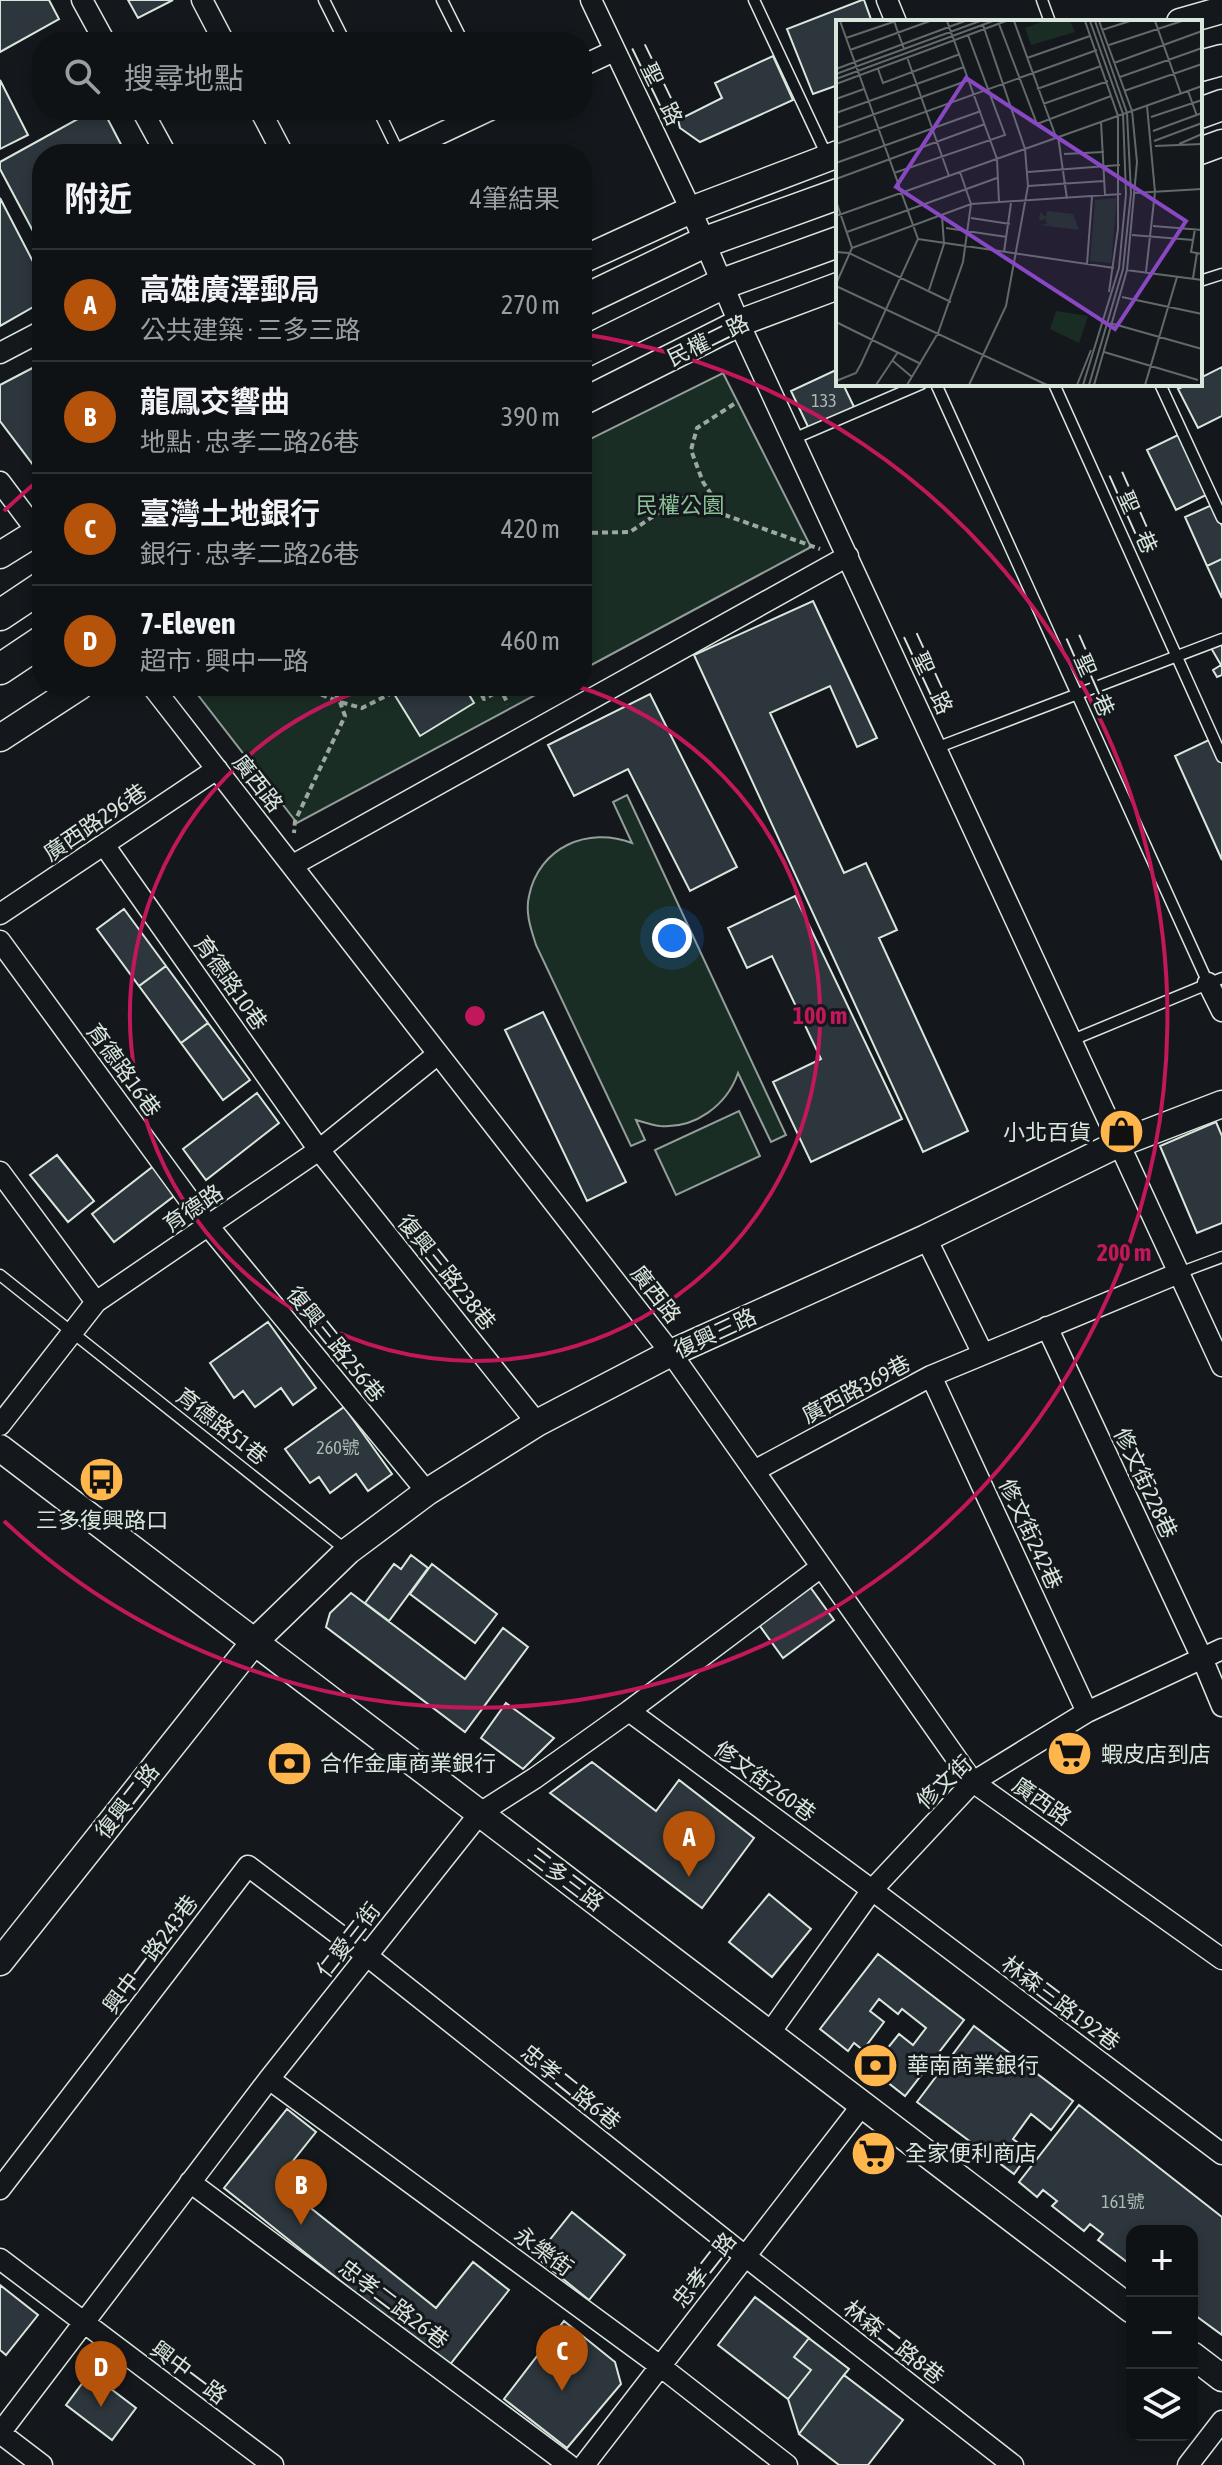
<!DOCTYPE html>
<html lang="zh-TW">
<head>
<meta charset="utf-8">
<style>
  :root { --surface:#0f1215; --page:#181b1e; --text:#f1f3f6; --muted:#9b9ea0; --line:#2f3234; --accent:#b45309 }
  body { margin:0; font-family:"Asap Condensed","Noto Sans TC",sans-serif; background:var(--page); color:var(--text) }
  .controls { position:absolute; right:24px; bottom:24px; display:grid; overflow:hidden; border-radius:16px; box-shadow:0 4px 12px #0003 }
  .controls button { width:72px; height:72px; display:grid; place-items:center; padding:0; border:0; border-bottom:2px solid var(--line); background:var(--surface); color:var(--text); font:40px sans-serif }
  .you { position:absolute; left:672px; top:938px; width:28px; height:28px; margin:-20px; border:6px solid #fff; border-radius:50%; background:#1a73e8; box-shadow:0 0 0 12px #1a73e833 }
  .badge { display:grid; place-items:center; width:52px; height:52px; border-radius:50%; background:var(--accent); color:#fff; font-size:26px; font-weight:700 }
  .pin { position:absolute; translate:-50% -66px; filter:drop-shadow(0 2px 4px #0008) }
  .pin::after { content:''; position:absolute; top:42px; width:28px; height:24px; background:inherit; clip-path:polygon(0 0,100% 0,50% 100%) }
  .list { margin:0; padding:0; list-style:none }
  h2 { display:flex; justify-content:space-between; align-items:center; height:104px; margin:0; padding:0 32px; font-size:34px }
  h2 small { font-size:26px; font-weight:400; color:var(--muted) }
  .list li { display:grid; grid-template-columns:52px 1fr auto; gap:24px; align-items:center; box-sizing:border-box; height:112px; padding:0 32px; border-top:2px solid var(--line) }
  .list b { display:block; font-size:30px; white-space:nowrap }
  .list p { margin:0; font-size:26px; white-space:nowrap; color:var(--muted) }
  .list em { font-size:26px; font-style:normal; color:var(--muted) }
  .icon { flex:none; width:44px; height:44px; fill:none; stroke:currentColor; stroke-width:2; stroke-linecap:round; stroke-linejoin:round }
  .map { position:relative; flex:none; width:1222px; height:2465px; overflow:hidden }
  .search { position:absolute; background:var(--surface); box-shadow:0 4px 12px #0003; left:32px; top:32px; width:560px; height:88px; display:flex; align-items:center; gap:20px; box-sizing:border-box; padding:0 28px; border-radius:32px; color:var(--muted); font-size:30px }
  .panel { position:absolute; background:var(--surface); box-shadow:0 4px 12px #0003; left:32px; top:144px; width:560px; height:552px; border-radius:32px }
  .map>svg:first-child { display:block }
</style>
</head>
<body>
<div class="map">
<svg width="1222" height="2465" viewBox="0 0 1222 2465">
  <rect width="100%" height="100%" fill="#14181c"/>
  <path fill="#1a2d24" stroke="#939e99" stroke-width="2" d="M723 373 811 547 582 670V443Z
    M191 686H552L297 823Z
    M627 795 786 1135 771 1142 738 1073C727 1105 695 1129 660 1126 652 1125 643 1122 636 1120L645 1140 631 1146 536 945C531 929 525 913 529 896 539 847 588 826 632 843L613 802Z
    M739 1111 760 1156 676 1195 655 1150Z"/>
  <path fill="#2c363c" stroke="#d8e6dc" stroke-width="2" d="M0 0H49L59 19 0 52Z
    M128 0H173L138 18Z
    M862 0H864L872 22H838V85L813 94 787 29Z
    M773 56 793 100 700 142 680 128 678 120 722 98 715 83Z
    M0 80 28 135 0 149Z
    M94 110H103L126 154H42V248L0 169V162Z
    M0 198 42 279V302L0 326Z
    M42 363V471L37 470 0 421V385Z
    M1222 367V416L1198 428 1178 389 1188 384H1200V378Z
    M836 370 838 384H843L856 411 811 433 791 391Z
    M1180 434 1208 494 1176 510 1147 450Z
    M1212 505 1222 526V559L1207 566 1185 517Z
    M1222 559V598L1207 566Z
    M813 601 877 738 857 747 830 686 770 713 844 873 866 863 897 930 879 938 968 1131 923 1152 694 655Z
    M1222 642V675L1217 677 1213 670 1221 665 1211 648Z
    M396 686H464L474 703 420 736 391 689Z
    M650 694 737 867 690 891 628 769 574 796 548 745Z
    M1213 738 1222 759V860L1175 756Z
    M795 896 902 1119 811 1162 773 1082 821 1059 772 956 747 968 728 928Z
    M124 909 166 966 139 986 97 929Z
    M166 966 208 1023 181 1043 139 986Z
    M543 1012 626 1182 587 1201 505 1030Z
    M208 1023 250 1080 223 1100 181 1043Z
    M257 1093 279 1123 206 1180 183 1149Z
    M1216 1122 1222 1136V1223L1197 1233 1160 1146Z
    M57 1155 94 1201 68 1222 30 1175Z
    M160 1161 182 1190 114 1242 92 1214Z
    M268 1322 316 1388 293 1405 281 1388 255 1407 243 1391 234 1398 210 1363Z
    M344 1407 392 1474 368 1491 356 1474 330 1493 319 1477 310 1483 285 1449Z
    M411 1555 428 1568 389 1621 365 1603 394 1564 401 1569Z
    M432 1564 497 1614 475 1643 410 1594Z
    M808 1584 834 1620 783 1658 757 1622Z
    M351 1593 465 1679 503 1628 528 1647 465 1732 326 1627 330 1613Z
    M506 1703 554 1738 523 1769 481 1738Z
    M592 1762 656 1811 679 1780 754 1838 702 1908 550 1793Z
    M769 1894 811 1929 772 1977 729 1942Z
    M878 1954 964 2020 905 2096 882 2078 889 2069 878 2060 899 2034 913 2045 926 2028 902 2009 898 2014 879 1999 870 2011 884 2022 863 2050 854 2043 848 2051 820 2029Z
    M974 2026 1073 2101 1051 2130 1031 2114 1013 2139 1030 2152 1014 2174 917 2102Z
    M1079 2105 1222 2217V2335L1192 2313 1194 2302 1192 2301V2231H1132L1131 2265 1098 2240 1103 2234 1090 2224 1084 2231 1052 2206 1057 2201 1043 2190 1037 2197 1019 2182Z
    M287 2109 316 2132 277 2181 436 2308 473 2262 509 2290 448 2367 224 2188Z
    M572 2212 625 2255 589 2300 536 2257Z
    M0 2285 38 2315 6 2355 0 2350Z
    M755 2297 809 2338 794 2357 811 2370 788 2399 718 2345Z
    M755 2297 849 2369 844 2375 903 2420 868 2465H839L799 2434 788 2399 718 2345Z
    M564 2321 615 2362 621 2384 567 2448 504 2399Z
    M90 2373 136 2408 112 2440 66 2405Z
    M844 2375 903 2420 868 2465H839L799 2434Z"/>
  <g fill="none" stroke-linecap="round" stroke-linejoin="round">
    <defs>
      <path id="service" d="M324 0 345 42
        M442 0 463 42
        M754 0 828 158
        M1042 0 1050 22
        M378 110 399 153
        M1200 281 1222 274
        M936 384 1208 983
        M1054 384 1222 757
        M1160 384 1222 518
        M793 439 921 384
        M936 748 1222 639
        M1070 1041 1222 978
        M1179 1273 1222 1257
        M0 1275 346 1550"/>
      <path id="minor" d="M82 0 105 42
        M202 0 224 42
        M591 0 691 210 739 323 1222 1366
        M887 0 896 22
        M582 66 614 51
        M142 110 166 154
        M260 110 283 154
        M397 154 490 110
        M0 353 42 331
        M0 482 42 538
        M152 686 671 1353 973 1782 1222 1959
        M104 845 319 1150 537 1423
        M293 865 848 556
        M0 914 217 769
        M0 941 209 1227 427 1492
        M1208 983 1222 1011
        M0 1172 96 1302
        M926 1238 983 1354
        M1047 1327 1202 1658 1222 1706
        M931 1376 1087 1712
        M0 1425 96 1302 319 1150 438 1054
        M754 1471 931 1376 1179 1273
        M629 1711 872 1890 1222 2154
        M769 2034 872 1890 973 1782 1087 1712 1222 1649
        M269 2079 660 2366 787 2465
        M190 2182 569 2465
        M0 2189 248 1866 366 1955 745 2256 1013 2465
        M0 2259 273 2465
        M0 2433 269 2079 480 1813 535 1778 629 1711 821 1567
        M0 2433 42 2465
        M584 2465 863 2104
        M1188 2465 1222 2421"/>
      <path id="tertiary" d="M1180 22 1222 10
        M1200 151 1222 143
        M582 260 691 210 838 154
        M582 402 739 323 838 286
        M0 555 42 529
        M0 738 80 686
        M0 1448 1132 2310
        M0 1962 255 1641 348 1551 427 1492 537 1423 671 1353 926 1238 1118 1144 1222 1104
        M1192 2355 1222 2378"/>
      <path id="secondary" d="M1200 66 1222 60
        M1200 113 1222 105
        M582 301 705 242 838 194
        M582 353 722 284 838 242
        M0 615 42 587
        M0 669 42 641"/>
    </defs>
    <use href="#service" stroke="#d8e6dc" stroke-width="13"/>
    <use href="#minor" stroke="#d8e6dc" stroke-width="23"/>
    <use href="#tertiary" stroke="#d8e6dc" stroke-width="29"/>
    <use href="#secondary" stroke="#d8e6dc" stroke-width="33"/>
    <path stroke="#9da8a2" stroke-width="4" stroke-dasharray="6 4" stroke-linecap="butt" d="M734 404 697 428 691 450 703 482 725 515 820 549
      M582 533 630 532 676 501 692 495 713 497
      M272 686 317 693 340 702 345 716 295 821 294 833
      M331 686 340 702 362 708 406 686
      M477 686 484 699 501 690
      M499 686 508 704"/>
    <use href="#service" stroke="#14181c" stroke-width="10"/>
    <use href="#minor" stroke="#14181c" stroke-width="20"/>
    <use href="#tertiary" stroke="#14181c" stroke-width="26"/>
    <use href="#secondary" stroke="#14181c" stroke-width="30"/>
  </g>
  <g fill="none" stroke="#c2185b" stroke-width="4">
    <path d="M576 686A345 345 0 1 1 374 686"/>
    <path d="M4 511A691 691 0 0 1 40 479M583 334A691 691 0 1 1 4 1521"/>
  </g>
  <defs>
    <symbol id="shop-disc" viewBox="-11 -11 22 22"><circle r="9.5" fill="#ffb74d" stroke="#14181c"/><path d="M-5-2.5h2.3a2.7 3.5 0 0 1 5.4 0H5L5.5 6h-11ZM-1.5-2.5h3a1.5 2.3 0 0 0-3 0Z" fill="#111"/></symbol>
    <symbol id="bus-disc" viewBox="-11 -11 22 22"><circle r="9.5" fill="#ffb74d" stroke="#14181c"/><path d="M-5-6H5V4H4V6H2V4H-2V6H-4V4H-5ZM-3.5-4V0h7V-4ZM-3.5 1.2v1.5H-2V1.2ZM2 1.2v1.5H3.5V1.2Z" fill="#111"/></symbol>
    <symbol id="supermarket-disc" viewBox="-11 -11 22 22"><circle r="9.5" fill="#ffb74d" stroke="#14181c"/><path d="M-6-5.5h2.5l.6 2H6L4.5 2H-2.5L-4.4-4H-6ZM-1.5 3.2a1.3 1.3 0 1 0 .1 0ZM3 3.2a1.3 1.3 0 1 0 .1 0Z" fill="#111"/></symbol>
    <symbol id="bank-disc" viewBox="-11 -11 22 22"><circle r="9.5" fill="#ffb74d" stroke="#14181c"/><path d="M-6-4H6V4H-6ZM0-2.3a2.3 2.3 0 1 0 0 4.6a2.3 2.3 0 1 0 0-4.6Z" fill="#111"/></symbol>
  </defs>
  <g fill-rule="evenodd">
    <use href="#shop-disc" x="1096" y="1106" width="51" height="51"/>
    <use href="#bus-disc" x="76" y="1454" width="51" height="51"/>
    <use href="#supermarket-disc" x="1044" y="1728" width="51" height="51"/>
    <use href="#bank-disc" x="264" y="1738" width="51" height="51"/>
    <use href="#bank-disc" x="850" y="2040" width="51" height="51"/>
    <use href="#supermarket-disc" x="848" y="2128" width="51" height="51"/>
  </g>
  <g text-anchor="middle" stroke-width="6" stroke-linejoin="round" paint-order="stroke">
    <g font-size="18" fill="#adbab4">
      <text x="824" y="407">133</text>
      <text x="338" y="1454">260號</text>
      <text x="1123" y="2208">161號</text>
    </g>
    <g font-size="22" fill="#d8e6dc" stroke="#14181c">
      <text transform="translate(657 84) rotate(64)" y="8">二聖二路</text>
      <text transform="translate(708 340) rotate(-26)" y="8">民權二路</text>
      <text transform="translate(1133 512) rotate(66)" y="8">二聖二巷</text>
      <text transform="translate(928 673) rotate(65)" y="8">二聖二路</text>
      <text transform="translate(1090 675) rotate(66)" y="8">二聖一巷</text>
      <text transform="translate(258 783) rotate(52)" y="8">廣西路</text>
      <text transform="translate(95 822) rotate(-34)" y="8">廣西路296巷</text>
      <text transform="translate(231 983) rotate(55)" y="8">育德路10巷</text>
      <text transform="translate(124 1070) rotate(54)" y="8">育德路16巷</text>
      <text transform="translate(193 1208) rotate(-34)" y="8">育德路</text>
      <text transform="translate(447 1272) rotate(51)" y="8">復興三路238巷</text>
      <text transform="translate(656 1294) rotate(52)" y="8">廣西路</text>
      <text transform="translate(715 1333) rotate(-25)" y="8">復興三路</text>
      <text transform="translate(336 1344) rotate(51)" y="8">復興三路256巷</text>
      <text transform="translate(856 1389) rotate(-28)" y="8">廣西路369巷</text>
      <text transform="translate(222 1426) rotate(38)" y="8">育德路51巷</text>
      <text transform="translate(1146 1483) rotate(65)" y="8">修文街228巷</text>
      <text transform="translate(1031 1534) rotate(65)" y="8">修文街242巷</text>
      <text transform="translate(765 1781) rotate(36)" y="8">修文街260巷</text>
      <text transform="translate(944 1782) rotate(-43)" y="8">修文街</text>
      <text transform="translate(127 1801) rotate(-52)" y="8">復興二路</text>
      <text transform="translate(1042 1801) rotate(35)" y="8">廣西路</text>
      <text transform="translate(566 1879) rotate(37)" y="8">三多三路</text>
      <text transform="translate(348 1940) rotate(-52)" y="8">仁愛三街</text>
      <text transform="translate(150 1954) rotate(-53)" y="8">興中一路243巷</text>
      <text transform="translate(1061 2003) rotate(37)" y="8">林森三路192巷</text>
      <text transform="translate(571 2087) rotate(39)" y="8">忠孝二路6巷</text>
      <text transform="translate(544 2251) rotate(36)" y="8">永樂街</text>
      <text transform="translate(704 2270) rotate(-52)" y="8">忠孝二路</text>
      <text transform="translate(394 2304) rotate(37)" y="8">忠孝二路26巷</text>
      <text transform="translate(894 2342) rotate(38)" y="8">林森二路8巷</text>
      <text transform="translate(189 2372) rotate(37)" y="8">興中一路</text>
    </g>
    <g font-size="22" fill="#8ac095" stroke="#14181c">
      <text x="680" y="513">民權公園</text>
    </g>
    <g font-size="22" fill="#d8e6dc" stroke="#14181c" text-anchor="start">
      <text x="1091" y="1140" text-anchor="end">小北百貨</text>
      <text x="102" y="1528" text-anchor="middle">三多復興路口</text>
      <text x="1101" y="1762">蝦皮店到店</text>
      <text x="320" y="1771">合作金庫商業銀行</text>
      <text x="907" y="2073">華南商業銀行</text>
      <text x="905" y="2161">全家便利商店</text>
    </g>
  </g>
  <g transform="translate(836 20)">
    <rect width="366" height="366" fill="#14181c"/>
    <path d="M208 1H234L239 12 195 25 189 8ZM281 178 275 243 254 241 259 180ZM211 191 237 194 243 210 203 205 211 204 209 199 203 201 204 192 210 197ZM220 291 252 296 243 323 214 309Z" fill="#1a2d24"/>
    <path fill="none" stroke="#626a69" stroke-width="2" d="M58 1 68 29M111 1 161 139 163 182M178 1 220 117M249 1 282 96V209L273 272M319 1 345 74M163 4 201 104 275 76M266 10 294 1M10 18 60 1M273 25 346 1M14 30 94 1M71 37 113 156M191 38 254 16M278 43 366 11M0 49 129 1M42 49 47 63 124 34M0 54 144 1M284 57 366 28M0 59 157 1M0 64 170 1M201 69 265 46M288 71 366 44M352 71 361 96M0 79 28 69M207 84 272 61M0 93 128 47M315 97 366 80M265 102 269 175M0 108 133 60M317 111 366 93M222 116 231 179M318 121 366 103M0 124 261 30M343 124 366 114M319 126 366 124M228 134 268 132M0 143 145 91M192 152 284 145M58 153 169 115 132 15M0 159 149 104M192 166 268 161M298 173 366 169M0 181 16 228 0 264M0 196 366 66M135 198 174 204M317 206 366 210M110 208 171 217M359 209 355 232 366 234M11 212 161 158M296 215 357 220M82 219 278 248M16 228 135 184 285 174M0 232 13 233 115 282M168 232 175 183M251 244 256 177M290 250 366 260M310 252 319 172 311 86M357 258 361 233M0 266 211 365M93 270 108 224 106 196M286 277 366 294M0 302 85 344M274 303 366 329M268 332 362 360M57 341 76 357M0 361 20 353 25 344 82 219 4 1M40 365 62 332M71 365 102 313 127 242 135 184 124 152M133 365 170 286 192 166 189 129 147 5M241 365 255 330M247 365 283 248 290 174 287 94 254 1M253 365 287 249 295 173 291 93 259 1M258 365 291 250 301 142 296 91 263 1M309 365 341 257"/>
    <path fill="#8948c3" fill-opacity="0.15" stroke="#8948c3" stroke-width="4" d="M130 58 350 201 279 309 60 167Z"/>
    <rect width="366" height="366" fill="none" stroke="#d8e6dc" stroke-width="4"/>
  </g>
  <circle cx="475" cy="1016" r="12" fill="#c2185b" stroke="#14181c" stroke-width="4"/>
  <g font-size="24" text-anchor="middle" font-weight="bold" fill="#c2185b" stroke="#14181c" stroke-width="6" stroke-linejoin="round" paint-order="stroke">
    <text x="820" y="1024">100 m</text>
    <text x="1124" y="1261">200 m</text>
  </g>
</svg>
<div class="controls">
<button>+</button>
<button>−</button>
<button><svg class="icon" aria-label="layers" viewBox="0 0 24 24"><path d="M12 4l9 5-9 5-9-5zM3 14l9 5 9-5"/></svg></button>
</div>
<div class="you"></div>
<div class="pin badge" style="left:689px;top:1877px">A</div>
<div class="pin badge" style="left:301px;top:2225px">B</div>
<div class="pin badge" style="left:562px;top:2391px">C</div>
<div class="pin badge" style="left:101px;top:2407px">D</div>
<div class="search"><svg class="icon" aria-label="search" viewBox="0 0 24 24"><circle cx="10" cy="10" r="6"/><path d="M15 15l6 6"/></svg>搜尋地點</div>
<section class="panel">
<h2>附近<small>4筆結果</small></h2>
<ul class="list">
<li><span class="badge">A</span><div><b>高雄廣澤郵局</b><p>公共建築 · 三多三路</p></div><em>270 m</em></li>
<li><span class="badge">B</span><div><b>龍鳳交響曲</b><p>地點 · 忠孝二路26巷</p></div><em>390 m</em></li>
<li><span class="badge">C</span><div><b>臺灣土地銀行</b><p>銀行 · 忠孝二路26巷</p></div><em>420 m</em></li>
<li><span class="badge">D</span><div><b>7-Eleven</b><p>超市 · 興中一路</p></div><em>460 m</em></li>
</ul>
</section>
</div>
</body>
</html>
